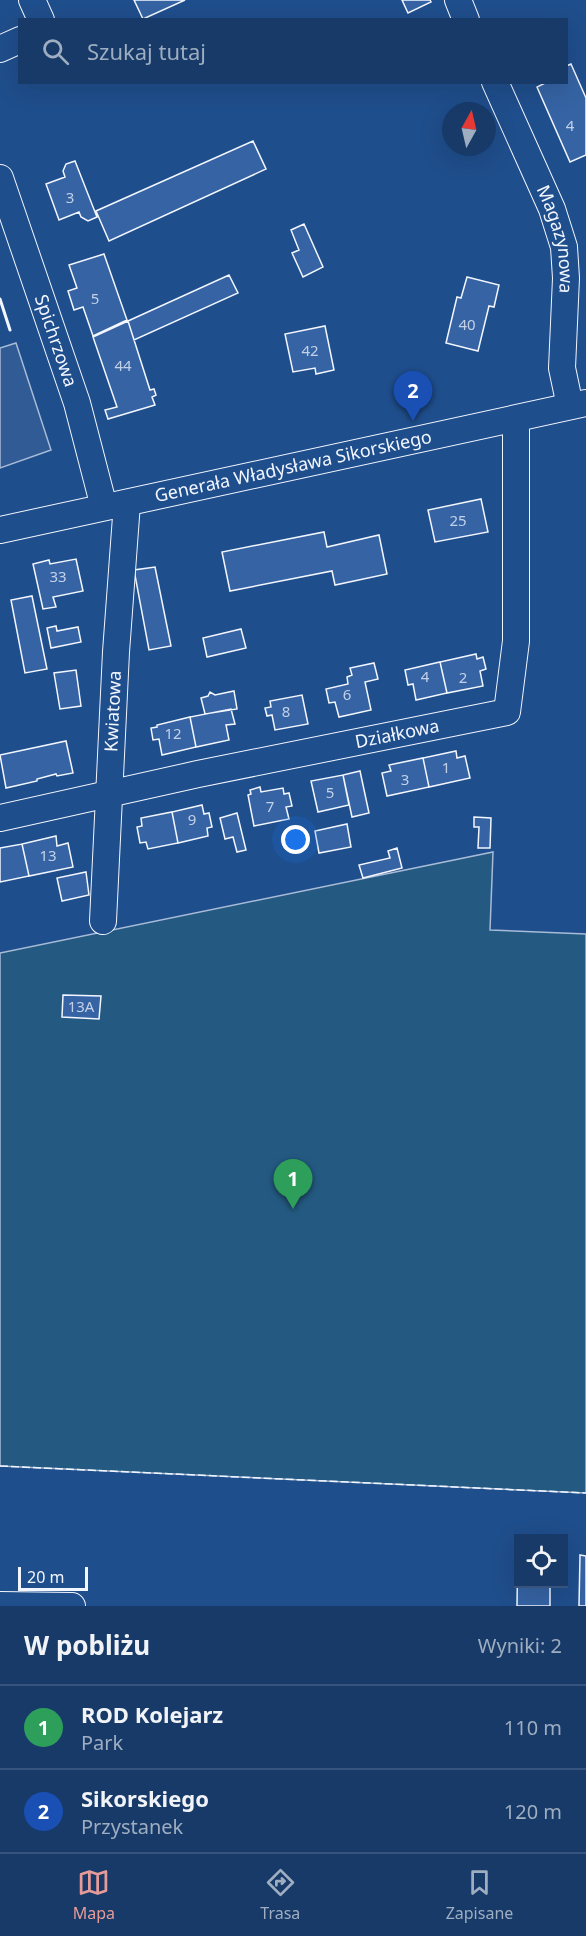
<!DOCTYPE html>
<html lang="pl">
<head>
<meta charset="utf-8">
<style>
  :root { --surface:#173a69; --page:#244571; --text:#f1f3f6; --muted:#9eadc0; --line:#36547d; --accent:#e69b98 }
  body { margin:0; font-family:"Noto Sans",sans-serif; background:var(--page); color:var(--text) }
  .controls { position:absolute; right:18px; bottom:18px; display:grid; overflow:hidden; border-radius:0px; box-shadow:0 6px 24px #0002 }
  .controls button { width:54px; height:54px; display:grid; place-items:center; padding:0; border:0; border-bottom:2px solid var(--line); background:var(--surface); color:var(--text); font:30px sans-serif }
  .compass { position:absolute; left:442px; top:102px; width:54px; height:54px; border-radius:50%; background:var(--surface); box-shadow:0 6px 24px #0002; rotate:8deg }
  .scale { position:absolute; left:18px; bottom:15px; width:70px; box-sizing:border-box; padding-left:6px; border:3px solid #f2f6ff; border-top:0; font-size:16px; line-height:21px; white-space:nowrap; color:#f2f6ff; -webkit-text-stroke:4px #1f4e8c; paint-order:stroke }
  .you { position:absolute; left:296px; top:840px; width:21px; height:21px; margin:-15px; border:4px solid #fff; border-radius:50%; background:#1a73e8; box-shadow:0 0 0 9px #1a73e833 }
  .badge { display:grid; place-items:center; width:39px; height:39px; border-radius:50%; background:var(--accent); color:#fff; font-size:20px; font-weight:700 }
  .pin { position:absolute; translate:-50% -50px; filter:drop-shadow(0 2px 3px #0008) }
  .pin::after { content:''; position:absolute; top:32px; width:21px; height:18px; background:inherit; clip-path:polygon(0 0,100% 0,50% 100%) }
  .list { margin:0; padding:0; list-style:none }
  h2 { display:flex; justify-content:space-between; align-items:center; height:78px; margin:0; padding:0 24px; font-size:26px }
  h2 small { font-size:20px; font-weight:400; color:var(--muted) }
  .list li { display:grid; grid-template-columns:39px 1fr auto; gap:18px; align-items:center; box-sizing:border-box; height:84px; padding:0 24px; border-top:2px solid var(--line) }
  .list b { display:block; font-size:22px; white-space:nowrap }
  .list p { margin:0; font-size:20px; white-space:nowrap; color:var(--muted) }
  .list em { font-size:20px; font-style:normal; color:var(--muted) }
  .icon { flex:none; width:33px; height:33px; fill:none; stroke:currentColor; stroke-width:2; stroke-linecap:round; stroke-linejoin:round }
  .map { position:relative; flex:none; width:586px; height:1606px; overflow:hidden }
  .search { position:absolute; background:var(--surface); box-shadow:0 6px 24px #0002; left:18px; right:18px; top:18px; height:66px; display:flex; align-items:center; gap:15px; box-sizing:border-box; padding:0 21px; border-radius:0px; color:var(--muted); font-size:22px }
  .sheet { height:246px; background:var(--surface) }
  nav { display:flex; justify-content:space-around; align-items:center; box-sizing:border-box; height:84px; border-top:2px solid var(--line); background:var(--surface); font-size:16px; color:var(--muted) }
  nav a { display:grid; justify-items:center; gap:3px }
  nav .on { color:var(--accent) }
  .map>svg:first-child { display:block }
</style>
</head>
<body>
<div class="map">
<svg width="586" height="1606" viewBox="0 0 586 1606">
  <rect width="100%" height="100%" fill="#1f4e8c"/>
  <path fill="#245a82" stroke="#a8bbd7" stroke-width="1.5" d="M493 852 490 930 586 934V1493L0 1466V953Z"/>
  <path fill="#305b95" stroke="#a8bbd7" stroke-width="1.5" d="M16 343 51 450 0 468V348Z"/>
  <path fill="#3563a3" stroke="#f2f6ff" stroke-width="1.5" d="M134 0H185L143 19Z
    M402 0H430L431 2 408 13Z
    M571 64 586 98V155L570 162 537 87 547 82H566V66Z
    M253 141 266 169 109 241 96 211Z
    M75 161 97 217 88 221 81 217 79 212 59 220 46 184 65 177 63 171 66 164Z
    M304 224 323 267 303 277 292 253 299 250 291 230Z
    M104 254 127 320 93 336 83 307 74 310 68 291 77 288 69 265Z
    M229 275 238 293 134 340 128 321Z
    M467 277 499 285 494 307 489 306 478 351 446 343 457 297 461 298Z
    M128 321 150 390 154 389 156 395 152 397 155 405 108 419 105 410 117 407 93 337Z
    M325 326 334 370 316 374 315 368 293 372 285 334Z
    M481 499 488 532 435 542 428 510Z
    M324 532 327 547 379 535 387 574 335 585 332 571 230 591 222 552Z
    M76 559 83 591 53 597 56 607 43 609 33 564 49 560 50 564Z
    M155 567 171 646 149 650 134 570Z
    M32 596 47 669 25 673 11 600Z
    M56 626 57 631 78 627 81 642 51 648 47 628Z
    M241 629 246 648 207 657 203 638Z
    M476 654 477 659 483 657 486 669 480 671 483 686 447 693 440 662Z
    M440 662 447 693 416 700 413 684 408 685 405 670Z
    M374 663 378 679 365 682 371 710 339 717 335 702 329 703 326 689 348 684 347 677 352 675 350 668Z
    M76 670 81 706 60 709 54 673Z
    M234 691 237 709 205 714 201 698 208 696 210 692 215 695Z
    M302 695 308 724 275 730 272 715 267 716 265 708 271 707 270 701Z
    M231 709 235 724 226 725 229 740 196 747 190 717Z
    M190 717 196 747 162 755 159 739 153 740 151 728 157 727V725Z
    M66 741 73 773 57 776 56 774 37 779V781L6 788 0 755Z
    M456 751 457 758 465 756 470 778 429 787 423 758Z
    M423 758 429 787 387 796 382 773 391 771 389 765Z
    M360 771 369 813 352 817 343 775Z
    M343 775 349 805 318 812 311 781Z
    M260 787 261 792 283 788 284 794 289 793 292 806 286 807 289 819 254 826 248 795 251 794 250 790Z
    M202 805 204 814 209 813 212 827 207 828 208 836 178 843 172 812Z
    M172 812 178 843 148 849 146 842 140 843 137 827 142 826 141 818Z
    M237 813 246 850 237 852 233 837 225 839 220 818Z
    M474 817 491 818 490 848H478L479 827H474Z
    M347 824 351 847 319 853 315 831Z
    M56 836 57 846 68 843 73 867 29 876 22 844Z
    M22 844 29 876 0 882V848Z
    M397 848 402 868 363 878 359 865 390 858 388 851Z
    M86 872 89 895 62 901 57 878Z
    M63 995 101 996 99 1019 62 1017Z
    M518 1540V1584H550V1606H517Z
    M580 1555 586 1556V1606H579Z"/>
  <g fill="none" stroke-linecap="round" stroke-linejoin="round">
    <defs>
      <g id="minor">
        <path d="M32 0 41 20"/>
        <path d="M458 0 466 20"/>
        <path d="M0 49 20 40"/>
        <path id="s1" d="M495 82 552 209 564 247 566 278 562 368 570 406"/>
        <path id="s2" d="M0 178 77 403 104 507"/>
        <path id="s3" d="M0 530 586 403"/>
        <path id="s4" d="M0 818 198 774 507 712 516 641V419"/>
        <path id="s5" d="M103 921 116 652 127 503"/>
        <path d="M0 1605 72 1606"/>
      </g>
    </defs>
    <use href="#minor" stroke="#f2f6ff" stroke-width="28"/>
    <use href="#minor" stroke="#1f4e8c" stroke-width="26"/>
    <path stroke="#f2f6ff" stroke-width="1.5" stroke-dasharray="8 3" stroke-linecap="butt" d="M0 1466 586 1493"/>
    <path stroke="#f2f6ff" stroke-width="3" d="M0 299 10 330"/>
  </g>
  <g text-anchor="middle" stroke-width="4.5" stroke-linejoin="round" paint-order="stroke">
    <g font-size="15" fill="#c3d1e8">
      <text x="570" y="131">4</text>
      <text x="70" y="203">3</text>
      <text x="95" y="304">5</text>
      <text x="467" y="330">40</text>
      <text x="310" y="356">42</text>
      <text x="123" y="371">44</text>
      <text x="458" y="526">25</text>
      <text x="58" y="582">33</text>
      <text x="425" y="682">4</text>
      <text x="463" y="683">2</text>
      <text x="347" y="700">6</text>
      <text x="286" y="717">8</text>
      <text x="173" y="739">12</text>
      <text x="446" y="773">1</text>
      <text x="405" y="785">3</text>
      <text x="330" y="798">5</text>
      <text x="270" y="812">7</text>
      <text x="192" y="825">9</text>
      <text x="48" y="861">13</text>
      <text x="81" y="1012">13A</text>
    </g>
    <g font-size="18" fill="#f2f6ff" stroke="#1f4e8c">
      <text dy="6" stroke="none"><textPath href="#s1" startOffset="170">Magazynowa</textPath></text>
      <text dy="6" stroke="none"><textPath href="#s2" startOffset="172">Spichrzowa</textPath></text>
      <text dy="6" stroke="none"><textPath href="#s3" startOffset="300">Generała Władysława Sikorskiego</textPath></text>
      <text dy="6" stroke="none"><textPath href="#s5" startOffset="210">Kwiatowa</textPath></text>
      <text dy="6" stroke="none"><textPath href="#s4" startOffset="406">Działkowa</textPath></text>
    </g>
  </g>
</svg>
<div class="controls">
<button><svg class="icon" aria-label="locate" viewBox="0 0 24 24"><circle cx="12" cy="12" r="6"/><path d="M12 2v4M12 18v4M2 12h4M18 12h4"/></svg></button>
</div>
<svg class="compass" viewBox="-18 -18 36 36"><path d="M0-13l5 13h-10z" fill="#e53935"/><path d="M0 13l5-13h-10z" fill="#9eadc0"/></svg>
<div class="scale">20 m</div>
<div class="you"></div>
<div class="pin badge" style="left:293px;top:1209px;background:#2e9e5b">1</div>
<div class="pin badge" style="left:413px;top:421px;background:#1a4fb4">2</div>
<div class="search"><svg class="icon" aria-label="search" viewBox="0 0 24 24"><circle cx="10" cy="10" r="6"/><path d="M15 15l6 6"/></svg>Szukaj tutaj</div>
</div>
<section class="sheet">
<h2>W pobliżu<small>Wyniki: 2</small></h2>
<ul class="list">
<li><span class="badge" style="background:#2e9e5b">1</span><div><b>ROD Kolejarz</b><p>Park</p></div><em>110 m</em></li>
<li><span class="badge" style="background:#1a4fb4">2</span><div><b>Sikorskiego</b><p>Przystanek</p></div><em>120 m</em></li>
</ul>
</section>
<nav>
<a class="on"><svg class="icon" aria-label="map" viewBox="0 0 24 24"><path d="M3 6l6-2 6 2 6-2v14l-6 2-6-2-6 2zM9 4v14M15 6v14"/></svg>Mapa</a>
<a><svg class="icon" aria-label="directions" viewBox="0 0 24 24"><path d="M12 3l9 9-9 9-9-9zM9 14v-3h6M13 9l2 2-2 2"/></svg>Trasa</a>
<a><svg class="icon" aria-label="saved" viewBox="0 0 24 24"><path d="M7 4h10v16l-5-4-5 4z"/></svg>Zapisane</a>
</nav>
</body>
</html>
